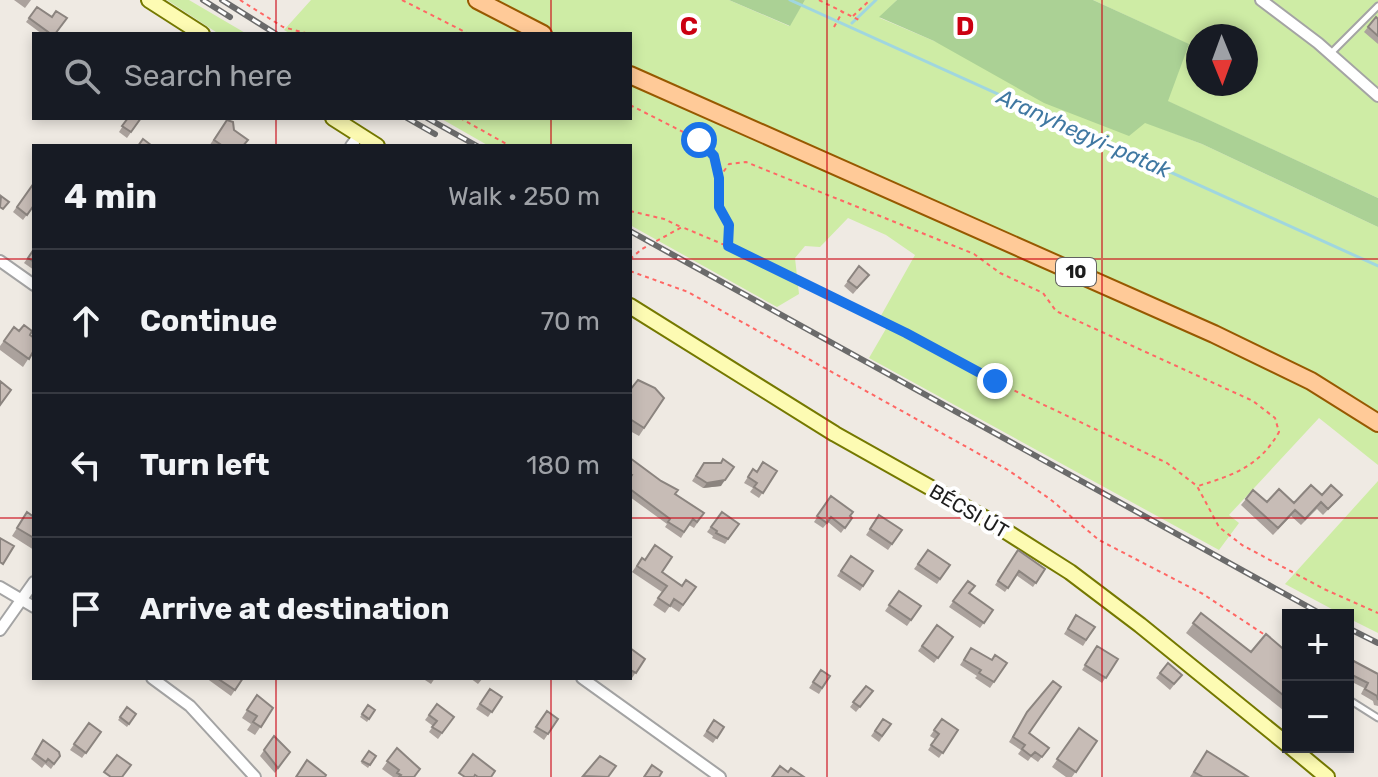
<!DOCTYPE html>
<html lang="en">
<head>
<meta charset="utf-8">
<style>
  :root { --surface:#171b24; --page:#242831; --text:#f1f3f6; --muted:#9ea1a6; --line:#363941 }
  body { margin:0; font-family:Rubik,sans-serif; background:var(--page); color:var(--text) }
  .controls { position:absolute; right:24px; bottom:24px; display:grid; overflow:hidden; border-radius:0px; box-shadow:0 4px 12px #0003 }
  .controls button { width:72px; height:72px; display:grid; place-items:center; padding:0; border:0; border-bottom:2px solid var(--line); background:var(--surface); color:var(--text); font:40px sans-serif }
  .compass { position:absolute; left:1186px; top:24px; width:72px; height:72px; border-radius:50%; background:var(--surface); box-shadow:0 4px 12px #0003; rotate:179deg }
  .stop { position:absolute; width:24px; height:24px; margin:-18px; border:6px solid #1a73e8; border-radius:50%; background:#fff }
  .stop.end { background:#1a73e8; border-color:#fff; box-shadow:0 2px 8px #0008 }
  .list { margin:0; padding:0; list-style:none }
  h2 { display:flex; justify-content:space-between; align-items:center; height:104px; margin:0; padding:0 32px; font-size:34px }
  h2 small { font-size:26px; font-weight:400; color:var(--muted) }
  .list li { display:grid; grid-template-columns:52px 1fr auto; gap:24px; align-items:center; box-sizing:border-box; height:144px; padding:0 32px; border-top:2px solid var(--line) }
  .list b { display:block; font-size:30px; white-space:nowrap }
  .list em { font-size:26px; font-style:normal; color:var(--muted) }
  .icon { flex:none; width:44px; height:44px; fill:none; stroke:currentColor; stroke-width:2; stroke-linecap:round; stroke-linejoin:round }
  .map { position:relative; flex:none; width:1378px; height:777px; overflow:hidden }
  .search { position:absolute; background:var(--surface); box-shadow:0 4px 12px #0003; left:32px; top:32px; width:600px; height:88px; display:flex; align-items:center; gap:20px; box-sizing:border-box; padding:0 28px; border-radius:0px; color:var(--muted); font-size:30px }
  .panel { position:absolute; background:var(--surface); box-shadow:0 4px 12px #0003; left:32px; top:144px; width:600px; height:536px; border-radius:0px }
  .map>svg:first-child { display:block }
</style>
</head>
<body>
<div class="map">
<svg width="1378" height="777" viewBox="0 0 1378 777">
  <rect width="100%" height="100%" fill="#efeae3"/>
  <path fill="#ceeca5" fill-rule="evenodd" d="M167 0H189L247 34H219Z
    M311 0H729L789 26 805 0H897L880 18 934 41 1202 144 1378 227V465L1319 418 1229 515 1239 523 1219 550 869 358 887 327 878 321 915 255 886 235 848 218 820 247 805 246 795 258 799 294 777 307 630 225V146H489L440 118H630V34H291L284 30Z
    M1093 0H1378V198L1167 101 1188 44ZM1198 36H1246V84H1198Z
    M1378 481V633L1348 618V615H1343L1285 584Z"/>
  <path fill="#abd195" d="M729 0H805L790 26Z
    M897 0H1093L1189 44 1168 101 1378 198V227L1202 144 1145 123 1129 136 1044 103 934 41 879 17Z"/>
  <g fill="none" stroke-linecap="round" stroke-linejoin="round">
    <path stroke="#a0d6df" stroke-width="3" d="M790 0 1378 266
      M852 23 876 0"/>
    <defs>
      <path id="lane" d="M1331 53 1378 6
        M1348 699 1378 718"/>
      <path id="street" d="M1261 0 1318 43 1378 96
        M351 146 359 135
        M0 261 34 285
        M0 587 34 607
        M0 630 34 582
        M152 678 190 706 255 777
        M582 678 720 777"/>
      <path id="secondary" d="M149 0 202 34
        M333 118 377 146
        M630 306 835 434 988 520 1070 572 1140 625 1288 745
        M1291 747 1327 777"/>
      <path id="primary" d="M477 0 543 34
        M630 75 1214 334 1311 381 1378 423"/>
    </defs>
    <use href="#lane" stroke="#a4a4a4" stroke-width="9"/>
    <use href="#street" stroke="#a4a4a4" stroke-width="14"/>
    <use href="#secondary" stroke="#757900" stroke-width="18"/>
    <use href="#primary" stroke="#975900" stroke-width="20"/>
    <path stroke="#ff6764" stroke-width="2" stroke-dasharray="4 4" stroke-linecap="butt" d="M240 0 283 27 309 34
      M402 0 469 34
      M819 0 861 21
      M853 16 870 0
      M834 27 843 11
      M630 105 699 140 714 156 719 178V207L729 225 728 245
      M460 118 510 146
      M719 178 729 164 746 162 974 254 1000 273 1043 293 1056 311 1253 401 1275 418 1279 432C1259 467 1233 475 1198 486
      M630 211 664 219 681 227
      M630 259 642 249 682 227 739 251 906 333 1023 395 1167 463 1197 486 1219 527 1242 545 1324 589 1378 613
      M630 271 688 292 1008 470 1050 499 1099 540 1203 594 1265 635"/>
    <use href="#lane" stroke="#fff" stroke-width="5"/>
    <use href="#street" stroke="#fff" stroke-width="10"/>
    <use href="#secondary" stroke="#fdfbb3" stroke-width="14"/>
    <use href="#primary" stroke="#ffca98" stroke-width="16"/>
    <defs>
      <path id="rail" d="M203 0 230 17
        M222 0 276 34
        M407 118 435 134
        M427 118 477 146
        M630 231 1323 615
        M1348 628 1378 643"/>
    </defs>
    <use href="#rail" stroke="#6b6b6b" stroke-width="6"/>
    <use href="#rail" stroke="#fff" stroke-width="3" stroke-dasharray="9" stroke-linecap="butt"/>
  </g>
  <path fill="#aba29d" d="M14 0H31L25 8Z
    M37 7 55 34H42L26 22Z
    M1378 19V44L1364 32 1368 27Z
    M128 118H141L127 138 119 132Z
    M227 120 243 146H209Z
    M34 183V205L23 220 13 212Z
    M34 249V270L24 263Z
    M865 280 853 294 844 286 848 281Z
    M14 327 19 331 30 335 34 350 23 367 0 350V346Z
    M638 380 664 398 639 436 630 431V390Z
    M630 458 675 494 704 513 694 528 689 525 681 538 665 527 667 524 630 497Z
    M704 463 721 486 703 488 692 481Z
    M753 469 757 471H777L759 498 750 492 753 488 744 483Z
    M1322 495H1342L1323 515 1317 509 1301 525 1291 516 1273 535 1241 505 1246 499 1267 502 1294 503Z
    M831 496 852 518 841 533 828 522 823 528 814 522Z
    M27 512 34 517V550L12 536Z
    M722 512 739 524 725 544 712 538 713 536 707 532Z
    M879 515 902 530 888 550 866 535Z
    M928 550 950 565 937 584 914 569Z
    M1018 550 1045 569 1033 587 1016 575 1005 592 995 585Z
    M851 556 873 571 860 591 837 576Z
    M642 558 682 586 696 587 679 612 670 606 665 613 653 605 662 592 632 572Z
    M968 581 969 593 993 610 980 628 949 607Z
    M899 591 921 606 907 626 885 611Z
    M1201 613 1251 652 1288 653V714L1186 633Z
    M1076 615 1095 627 1083 646 1064 634Z
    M937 625 953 637 934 663 918 651Z
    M1097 646 1118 659 1102 683 1082 670Z
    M630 648 645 659 632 678 630 677Z
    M971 648 992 660 1007 663 990 688 975 678 977 676 960 665Z
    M1348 658 1378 674V706L1374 705 1373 701 1361 694 1364 688 1348 680Z
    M1168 663 1182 675 1170 690 1156 678Z
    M821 670 830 676 819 694 809 688Z
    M206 678H243L231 696Z
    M422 678H435L431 684Z
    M470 678H483L478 684Z
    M866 686 873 691 856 712 850 707Z
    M490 689 502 697 488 717 476 709Z
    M257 695 273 708 255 735 247 730 251 724 242 718Z
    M437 704 454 717 438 739 429 732 433 726 425 720Z
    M368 705 375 710 367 722 360 717Z
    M127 707 136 714 127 727 118 720Z
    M547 711 558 719 544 740 533 732Z
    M1024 717 1029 733 1049 748 1038 762 1031 757 1028 761 1018 754 1021 750 1009 742Z
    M883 719 891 724 879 742 871 736Z
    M942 719 958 730 939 758 928 750 935 739 930 736Z
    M714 720 724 727 713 743 703 736Z
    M89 723 101 732 82 758 70 750Z
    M1079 728 1097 741 1072 777H1066L1052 767Z
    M274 736 290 752 275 773 260 756Z
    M43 740 60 756 51 769 45 764 42 768 31 759Z
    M397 748 414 777H393L382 769Z
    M369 751 376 756 368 768 361 763Z
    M1207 751 1248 777H1190Z"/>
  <path fill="#8b847f" d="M725 480 721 486 703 488 707 483Z"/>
  <path fill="#c7bcb6" stroke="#8b847f" stroke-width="2" d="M37 7 52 17 56 11 67 18 55 34H51L29 18Z
    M1376 17 1378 19V36L1368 27Z
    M128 118H141L131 132 122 126Z
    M227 120 233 122 234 130 248 140 243 146H223L214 140Z
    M143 139 151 145 150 146H138Z
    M34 183V205L27 215 17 207Z
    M1 196 9 202 3 209 0 207Z
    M34 249V262L28 258Z
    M859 266 869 275 857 288 848 281Z
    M24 325 32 331 30 335 34 338V350L29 359 4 341 14 327 19 331Z
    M638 380 655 388 664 398 644 428 630 419V390Z
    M0 381 11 390 0 405Z
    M630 458 661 481 678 490 675 494 704 513 697 522 693 519 684 532 668 522 670 519 630 489V478L632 475 630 474Z
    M723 459 734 467 725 480 707 483 696 476 704 463H721Z
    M763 462 777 471 763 493 754 487 757 483 748 477 753 469 757 472Z
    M1311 485 1322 495 1331 485 1342 495 1328 509 1321 502 1305 519 1295 510 1278 528 1246 499 1253 490 1267 502 1279 489 1294 503Z
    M831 496 853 512 850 516 852 518 845 528 831 517 827 523 817 516Z
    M27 512 34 517V538L17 528Z
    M722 512 739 524 728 539 716 533 717 531 711 527Z
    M879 515 902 530 892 544 870 529Z
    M0 538 14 546 3 564 0 562Z
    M655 545 672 557 662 572 682 586 686 580 696 587 683 605 674 599 670 606 658 598 667 586 637 566 642 558 645 560Z
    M928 550 950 565 940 579 918 564Z
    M1018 550 1045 569 1036 583 1019 571 1008 588 998 581Z
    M851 556 873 571 863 586 841 571Z
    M968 581 975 586 969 593 993 610 984 623 953 601Z
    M899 591 921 606 911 620 889 605Z
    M1201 613 1251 652 1266 634 1288 653V699L1193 623Z
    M1076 615 1095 627 1086 640 1068 629Z
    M937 625 953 637 938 658 922 646Z
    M1097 646 1118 659 1106 678 1085 665Z
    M630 648 645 659 636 673 630 670Z
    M971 648 992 660 995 655 1007 663 994 682 979 673 981 670 964 660Z
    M1348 658 1378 674V700L1377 696 1365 689 1368 683 1348 673Z
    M1168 663 1182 675 1174 684 1160 673Z
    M821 670 830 676 822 688 813 682Z
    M217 678H243L235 690Z
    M1053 681 1061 687 1029 733 1049 748 1042 757 1035 752 1031 756 1022 749 1025 745 1013 737 1027 712Z
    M866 686 873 691 860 707 853 702Z
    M490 689 502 697 492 712 480 704Z
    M257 695 273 708 261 727 253 722 257 716 247 710Z
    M437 704 454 717 442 733 432 727 437 721 429 715Z
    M368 705 375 710 369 719 362 714Z
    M127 707 136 714 129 724 120 717Z
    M547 711 558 719 548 734 536 727Z
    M883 719 891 724 882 736 875 731Z
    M942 719 958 730 943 753 931 745 939 734 934 730Z
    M714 720 724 727 717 738 707 731Z
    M89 723 101 732 86 753 74 744Z
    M1079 728 1097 741 1076 772 1057 759Z
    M274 736 290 752 278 768 264 750Z
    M43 740 59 752 60 756 54 764 48 759 46 762 35 754Z
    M397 748 420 769 414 777H399L401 775 397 773 399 770 387 761Z
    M369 751 376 756 370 765 362 761Z
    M1207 751 1248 777H1203L1194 772Z
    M473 754 495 771 491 777H478L475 775 474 777H465L459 773Z
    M117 755 131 765 122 777H111L104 772Z
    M600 756 616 766 608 777 583 776Z
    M307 760 326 775 325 777H296Z
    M652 765 662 772 659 777H644Z
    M780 766 788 772 791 768 804 777H772Z"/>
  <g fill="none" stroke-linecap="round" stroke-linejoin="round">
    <path stroke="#1a73e8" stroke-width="10" d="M699 140 714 156 719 178V207L729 225 728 246 906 333 995 381"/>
  </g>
  <path fill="none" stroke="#cb0010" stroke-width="2" stroke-opacity="0.55" d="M276 0V34M551 0V34M827 0V777M1102 0V777M276 118V146M551 118V146M0 259H34M630 259H1378M0 518H34M630 518H1378M276 678V777M551 678V777"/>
  <g text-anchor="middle" stroke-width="8" stroke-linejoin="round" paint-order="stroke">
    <rect fill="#fff" stroke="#616161" stroke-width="2" x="1056" y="258" width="40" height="28" rx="6"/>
    <g font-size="18" font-weight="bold" fill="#1d1d1d">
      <text x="1076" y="278">10</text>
    </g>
    <g font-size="20" fill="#1d1d1d" stroke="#fff">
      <text transform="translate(969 511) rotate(30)" y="7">BÉCSI ÚT</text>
    </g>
    <g font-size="22" font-style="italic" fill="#4078a2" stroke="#fff">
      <text transform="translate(1084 133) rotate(24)" y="8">Aranyhegyi-patak</text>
    </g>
  </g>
  <g font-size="26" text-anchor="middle" font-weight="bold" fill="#cb0010" stroke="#fff" stroke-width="8" stroke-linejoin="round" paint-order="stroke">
    <text x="689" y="35">C</text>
    <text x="965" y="35">D</text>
  </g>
</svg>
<div class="controls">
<button>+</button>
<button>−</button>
</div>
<svg class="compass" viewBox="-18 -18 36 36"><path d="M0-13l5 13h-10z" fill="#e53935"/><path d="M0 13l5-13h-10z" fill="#9ea1a6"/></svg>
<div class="stop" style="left:699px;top:140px"></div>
<div class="stop end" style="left:995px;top:381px"></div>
<div class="search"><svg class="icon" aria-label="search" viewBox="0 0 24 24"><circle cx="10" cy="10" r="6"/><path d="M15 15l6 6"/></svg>Search here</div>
<section class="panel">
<h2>4 min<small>Walk · 250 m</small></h2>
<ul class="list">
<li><svg class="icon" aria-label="ahead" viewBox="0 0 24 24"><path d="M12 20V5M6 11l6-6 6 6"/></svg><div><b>Continue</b></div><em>70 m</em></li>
<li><svg class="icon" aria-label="left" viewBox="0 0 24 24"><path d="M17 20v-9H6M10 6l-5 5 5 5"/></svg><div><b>Turn left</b></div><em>180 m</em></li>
<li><svg class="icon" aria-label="arrive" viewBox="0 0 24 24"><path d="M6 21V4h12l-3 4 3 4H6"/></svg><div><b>Arrive at destination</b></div></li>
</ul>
</section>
</div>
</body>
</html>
